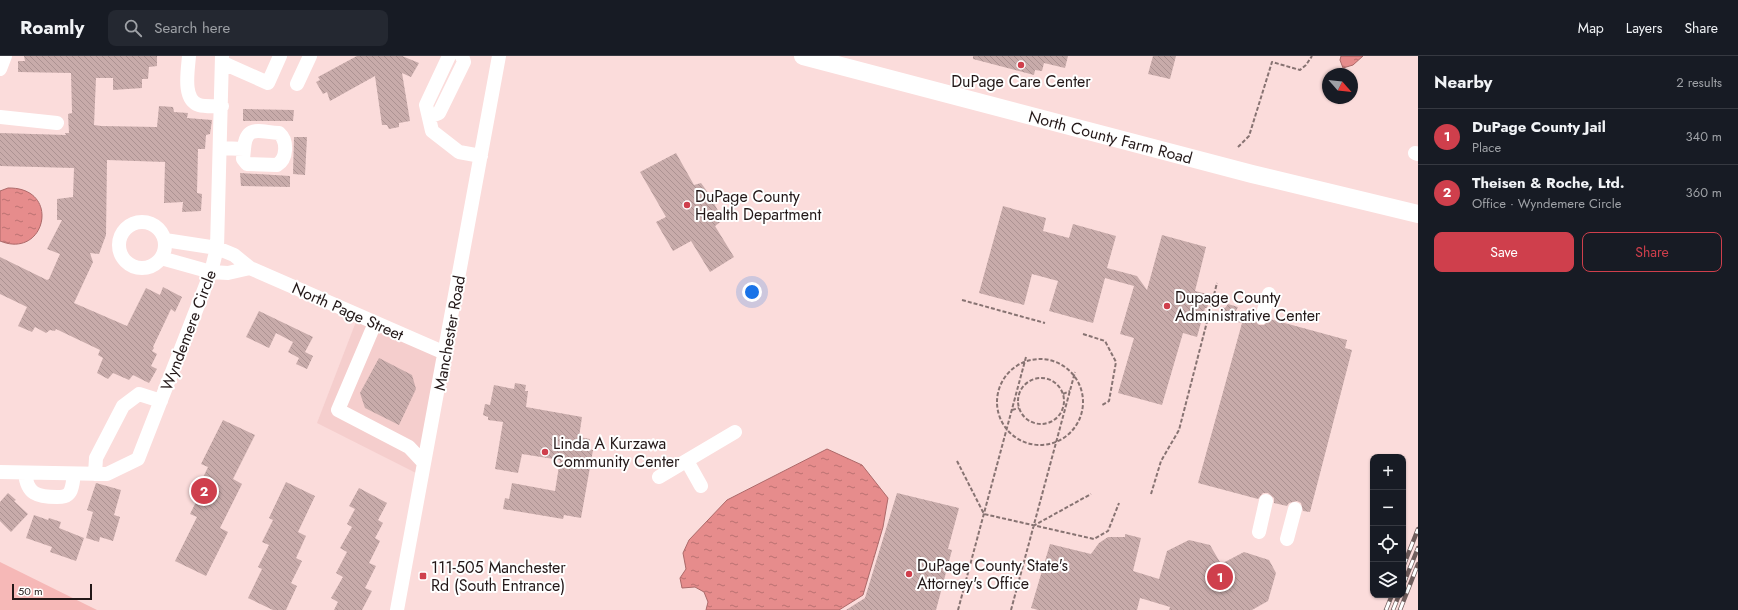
<!DOCTYPE html>
<html lang="en">
<head>
<meta charset="utf-8">
<style>
  :root { --surface:#171b24; --page:#242831; --text:#f1f3f6; --muted:#9ea1a6; --line:#363941; --accent:#cf3f4c }
  body { margin:0; font-family:Jost,sans-serif; background:var(--page); color:var(--text) }
  .controls { position:absolute; right:12px; bottom:12px; display:grid; overflow:hidden; border-radius:8px; box-shadow:0 1px 3px #0004 }
  .controls button { width:36px; height:36px; display:grid; place-items:center; padding:0; border:0; border-bottom:1px solid var(--line); background:var(--surface); color:var(--text); font:20px sans-serif }
  .compass { position:absolute; left:1322px; top:12px; width:36px; height:36px; border-radius:50%; background:var(--surface); box-shadow:0 1px 3px #0004; rotate:117deg }
  .scale { position:absolute; left:12px; bottom:10px; width:80px; box-sizing:border-box; padding-left:4px; border:2px solid #231818; border-top:0; font-size:11px; line-height:14px; white-space:nowrap; color:#231818; -webkit-text-stroke:3px #fff; paint-order:stroke }
  .you { position:absolute; left:752px; top:236px; width:14px; height:14px; margin:-10px; border:3px solid #fff; border-radius:50%; background:#1a73e8; box-shadow:0 0 0 6px #1a73e833 }
  .badge { display:grid; place-items:center; width:26px; height:26px; border-radius:50%; background:var(--accent); color:#fff; font-size:13px; font-weight:700 }
  .pin { position:absolute; translate:-50% -50%; border:2px solid #fff; box-shadow:0 1px 4px #0006 }
  .list { margin:0; padding:0; list-style:none }
  h2 { display:flex; justify-content:space-between; align-items:center; height:52px; margin:0; padding:0 16px; font-size:17px }
  h2 small { font-size:13px; font-weight:400; color:var(--muted) }
  .list li { display:grid; grid-template-columns:26px 1fr auto; gap:12px; align-items:center; box-sizing:border-box; height:56px; padding:0 16px; border-top:1px solid var(--line) }
  .list b { display:block; font-size:15px; white-space:nowrap }
  .list p { margin:0; font-size:13px; white-space:nowrap; color:var(--muted) }
  .list em { font-size:13px; font-style:normal; color:var(--muted) }
  .actions { display:flex; gap:8px; padding:12px 16px }
  .actions a { flex:1; padding:9px 0; border:1px solid var(--accent); border-radius:8px; text-align:center; font-size:14px; color:var(--accent) }
  .actions .main { background:var(--accent); color:#fff }
  .icon { flex:none; width:22px; height:22px; fill:none; stroke:currentColor; stroke-width:2; stroke-linecap:round; stroke-linejoin:round }
  .map { position:relative; flex:none; width:1418px; height:554px; overflow:hidden }
  header { display:flex; align-items:center; gap:24px; box-sizing:border-box; height:56px; padding:0 20px; background:var(--surface); border-bottom:1px solid var(--line) }
  header strong { font-size:19px }
  nav { display:flex; gap:22px; margin-inline-start:auto; font-size:14px }
  .search { width:280px; height:36px; background:var(--page); display:flex; align-items:center; gap:10px; box-sizing:border-box; padding:0 14px; border-radius:8px; color:var(--muted); font-size:15px }
  main { display:flex }
  aside { flex:1; background:var(--surface) }
  .map>svg:first-child { display:block }
</style>
</head>
<body>
<header>
<strong>Roamly</strong>
<div class="search"><svg class="icon" aria-label="search" viewBox="0 0 24 24"><circle cx="10" cy="10" r="6"/><path d="M15 15l6 6"/></svg>Search here</div>
<nav><a>Map</a><a>Layers</a><a>Share</a></nav>
</header>
<main>
<div class="map">
<svg width="1418" height="554" viewBox="0 0 1418 554">
  <defs>
    <pattern id="water-ripples" width="26" height="14" patternUnits="userSpaceOnUse"><rect width="26" height="14" fill="#e68c8c"/><path d="M2 4q2-2 4 0t4 0M15 11q2-2 4 0t4 0" fill="none" stroke="#ba7171"/></pattern>
    <pattern id="building-back-hatch" width="6" height="6" patternUnits="userSpaceOnUse"><rect width="6" height="6" fill="#c8abaa"/><path d="M-1 5l2 2M0 0l6 6M5-1l2 2" fill="none" stroke="#ac9292"/></pattern>
  </defs>
  <rect width="100%" height="100%" fill="#fbdcdb"/>
  <path fill="#f5cecd" d="M357 263 440 299 416 417 317 367Z"/>
  <path fill="#f6b8b7" d="M0 506 97 554H0Z"/>
  <path fill="url(#water-ripples)" stroke="#ac6969" d="M1341 0H1363L1353 9 1343 12 1340 4Z
    M8 132C62 131 46 204 0 185V135Z
    M827 393 862 409 888 442 883 471 863 539 839 554H706L708 546 704 536 695 531 682 532 680 522 686 513 683 497 689 484 727 444Z"/>
  <path fill="url(#building-back-hatch)" d="M24 0H157V10L149 11 148 23H142V32L113 34V22H96L94 69 101 70 157 71 159 50 173 51 174 56 188 57 187 62 212 64 210 78 206 79 205 93H198L197 137 202 138 201 155 182 156 183 146 164 147 165 106 107 104 106 179 99 198 90 197 93 206 74 247 127 270 146 232 160 239 163 231 182 241 175 256 171 253 153 291 154 292 152 295 157 298 151 310 157 313 149 327 133 319 129 324 113 317 108 323 97 317 103 302 98 299 100 294 56 273 55 275 50 274 46 277 35 271 32 276 18 270 27 251 0 238V201L47 224 49 223 60 198 47 193 62 164H57V143L73 141 74 112 0 110V77L66 79 65 77H69L68 58 72 57 71 17 18 16V5H25Z
    M357 0H402L419 7 411 21 402 17 410 65 399 67V71L389 73 387 69H382L375 20 330 45 327 36 323 38 316 26 320 24 318 21Z
    M973 0H1068L1065 12 1044 7 1042 15 1035 14 1034 19 973 3Z
    M1153 0H1176L1170 23 1148 18Z
    M243 53 294 54 293 65H243Z
    M294 81H307L305 119 293 118Z
    M676 97 694 129 701 127 709 138 723 164 715 170 734 201 710 216 691 185 673 195 656 166 666 161 640 116Z
    M240 117 290 120V131L241 130Z
    M1003 150 1046 162 1043 175 1069 182 1073 168 1116 180 1107 212 1137 220 1147 234 1162 179 1206 191 1195 235 1211 239 1207 252H1205L1197 281 1183 277 1162 349 1118 337 1134 282 1120 278 1134 230 1105 222 1093 267 1049 255 1058 225 1032 218 1024 249 979 237Z
    M1228 248 1238 251 1236 255 1254 259 1256 266 1259 269H1264L1270 263 1347 284 1345 292 1352 294 1310 456 1303 455 1301 447 1297 445 1289 447 1287 450 1274 447V442L1268 437H1263L1258 443 1198 427 1242 267 1224 263 1222 251 1225 252Z
    M259 255 313 281 305 296 313 300 307 313 296 308 299 302 288 296 293 286 276 277 269 292 246 281Z
    M379 302 412 319 416 333 399 369 365 352 360 337Z
    M515 327 526 329 525 335H528L526 351 582 361 579 381 590 383 588 393 593 394 581 462 564 459 563 463 503 453 505 442 509 443 512 427 555 435 560 404 522 398 518 417 495 413 503 366 488 364V361L483 359 485 348 490 349 494 329 514 333Z
    M223 364 255 379 233 423 242 428 220 472 228 476 206 520 175 505 197 461 190 458 201 436 197 434 208 411 201 408Z
    M286 426 315 440 298 476 306 480 296 502 302 505 291 527 297 530 286 554H273L248 542 262 513 258 511 269 489 262 486 273 464 269 462Z
    M96 427 121 434 114 459 120 461 113 485 100 481 99 486 86 482 93 456 87 454Z
    M359 432 387 447 378 464 383 467 375 482 380 485 369 507 376 510 365 532 372 535 362 554H334L338 546 331 542 343 521 336 517 347 496 340 492 352 471 347 468 355 453 349 450Z
    M8 437 16 444 14 445 28 458 11 476 0 465V446Z
    M897 437 959 452 948 493 952 494 936 554H846L865 542Z
    M34 459 48 464 49 462 61 466 59 472 84 482 76 505 50 496 52 491 26 482Z
    M1125 478 1141 482 1133 515 1159 523 1167 495 1189 484 1210 489 1221 508 1244 496 1269 504 1276 517 1268 545 1252 554H1169L1170 551 1140 542 1137 554H1038L1031 552 1050 488 1091 498 1099 487 1108 481H1125Z"/>
  <g fill="none" stroke-linecap="round" stroke-linejoin="round">
    <path stroke="#877372" stroke-width="2" stroke-dasharray="4 2" stroke-linecap="butt" d="M1238 91 1249 80 1272 6 1300 14 1306 9 1312 0
      M962 244 1045 267
      M1083 278 1105 285 1116 306 1109 345 1102 349
      M997 346a43 43 0 1 1 86 0a43 43 0 1 1-86 0Z
      M1018 345a23 23 0 1 1 46 0a23 23 0 1 1-46 0Z
      M1063 338 1070 335
      M1012 354 1019 352
      M957 405 984 458 1094 483 1108 475 1119 447
      M1151 438 1161 405 1179 374 1217 227
      M1033 470 1091 438
      M958 554 1026 301
      M1011 554 1075 316"/>
    <path stroke="#fff" stroke-width="14" d="M189 0C188 14 182 44 199 49 206 51 215 50 222 50
      M449 0 426 49 432 75 459 96 481 100
      M223 7 268 27 280 0
      M0 13 5 0
      M297 28 310 0
      M0 61 57 67
      M429 61 439 57 464 6 462 0
      M220 92 244 93C246 68 259 76 279 77 288 85 287 103 277 109L247 108 243 103 244 93
      M1415 97 1418 98
      M119 189a23 23 0 1 1 46 0a23 23 0 1 1-46 0Z
      M165 184 217 192 234 199 250 212 445 297
      M161 202 211 216 228 217 250 212
      M1262 261 1269 238
      M375 267 338 354 409 391 424 407
      M687 405 701 430
      M0 416 107 418 138 403 211 216 217 192 222 0
      M25 417C27 438 37 441 57 441 62 441 67 441 70 436 73 431 73 423 74 418
      M95 418 96 402 123 350 139 338 161 345
      M659 421 735 376
      M1259 476 1266 445
      M1287 483 1295 453
      M397 554 499 0"/>
    <path stroke="#fff" stroke-width="18" id="s1" d="M803 0 1252 118 1418 158"/>
    <defs>
      <path id="rail" d="M1403 511 1418 473
        M1403 529 1418 492
        M1386 554 1392 539
        M1393 554 1399 539
        M1400 554 1418 508"/>
    </defs>
    <use href="#rail" stroke="#6f5d5c" stroke-width="4.5"/>
    <use href="#rail" stroke="#fff" stroke-width="3" stroke-dasharray="9" stroke-linecap="butt"/>
  </g>
  <g fill="#cf3f4c" stroke="#fff" stroke-width="1.5">
    <circle cx="1021" cy="9" r="4"/>
    <circle cx="687" cy="149" r="4"/>
    <circle cx="1167" cy="250" r="4"/>
    <circle cx="545" cy="396" r="4"/>
    <circle cx="909" cy="518" r="4"/>
    <rect x="419" y="516" width="8" height="8" rx="2"/>
  </g>
  <g text-anchor="middle" stroke-width="4" stroke-linejoin="round" paint-order="stroke">
    <g font-size="16" fill="#231818" stroke="#fff" text-anchor="start">
      <text x="1021" y="31" text-anchor="middle">DuPage Care Center</text>
      <text x="695" y="146">DuPage County<tspan x="695" dy="18">Health Department</tspan></text>
      <text x="1175" y="247">Dupage County<tspan x="1175" dy="18">Administrative Center</tspan></text>
      <text x="553" y="393">Linda A Kurzawa<tspan x="553" dy="18">Community Center</tspan></text>
      <text x="917" y="515">DuPage County State's<tspan x="917" dy="18">Attorney's Office</tspan></text>
      <text x="431" y="517">111-505 Manchester<tspan x="431" dy="18">Rd (South Entrance)</tspan></text>
    </g>
    <g font-size="16" fill="#231818" stroke="#fff">
      <text dy="6" stroke="none"><textPath href="#s1" startOffset="318">North County Farm Road</textPath></text>
      <text transform="translate(348 255) rotate(24)" y="6">North Page Street</text>
      <text transform="translate(188 274) rotate(-69)" y="6">Wyndemere Circle</text>
      <text transform="translate(449 277) rotate(-80)" y="6">Manchester Road</text>
    </g>
  </g>
</svg>
<div class="controls">
<button>+</button>
<button>−</button>
<button><svg class="icon" aria-label="locate" viewBox="0 0 24 24"><circle cx="12" cy="12" r="6"/><path d="M12 2v4M12 18v4M2 12h4M18 12h4"/></svg></button>
<button><svg class="icon" aria-label="layers" viewBox="0 0 24 24"><path d="M12 4l9 5-9 5-9-5zM3 14l9 5 9-5"/></svg></button>
</div>
<svg class="compass" viewBox="-18 -18 36 36"><path d="M0-13l5 13h-10z" fill="#e53935"/><path d="M0 13l5-13h-10z" fill="#9ea1a6"/></svg>
<div class="scale">50 m</div>
<div class="you"></div>
<div class="pin badge" style="left:1220px;top:521px">1</div>
<div class="pin badge" style="left:204px;top:435px">2</div>
</div>
<aside>
<h2>Nearby<small>2 results</small></h2>
<ul class="list">
<li><span class="badge">1</span><div><b>DuPage County Jail</b><p>Place</p></div><em>340 m</em></li>
<li><span class="badge">2</span><div><b>Theisen &amp; Roche, Ltd.</b><p>Office · Wyndemere Circle</p></div><em>360 m</em></li>
</ul>
<div class="actions"><a class="main">Save</a><a>Share</a></div>
</aside>
</main>
</body>
</html>
